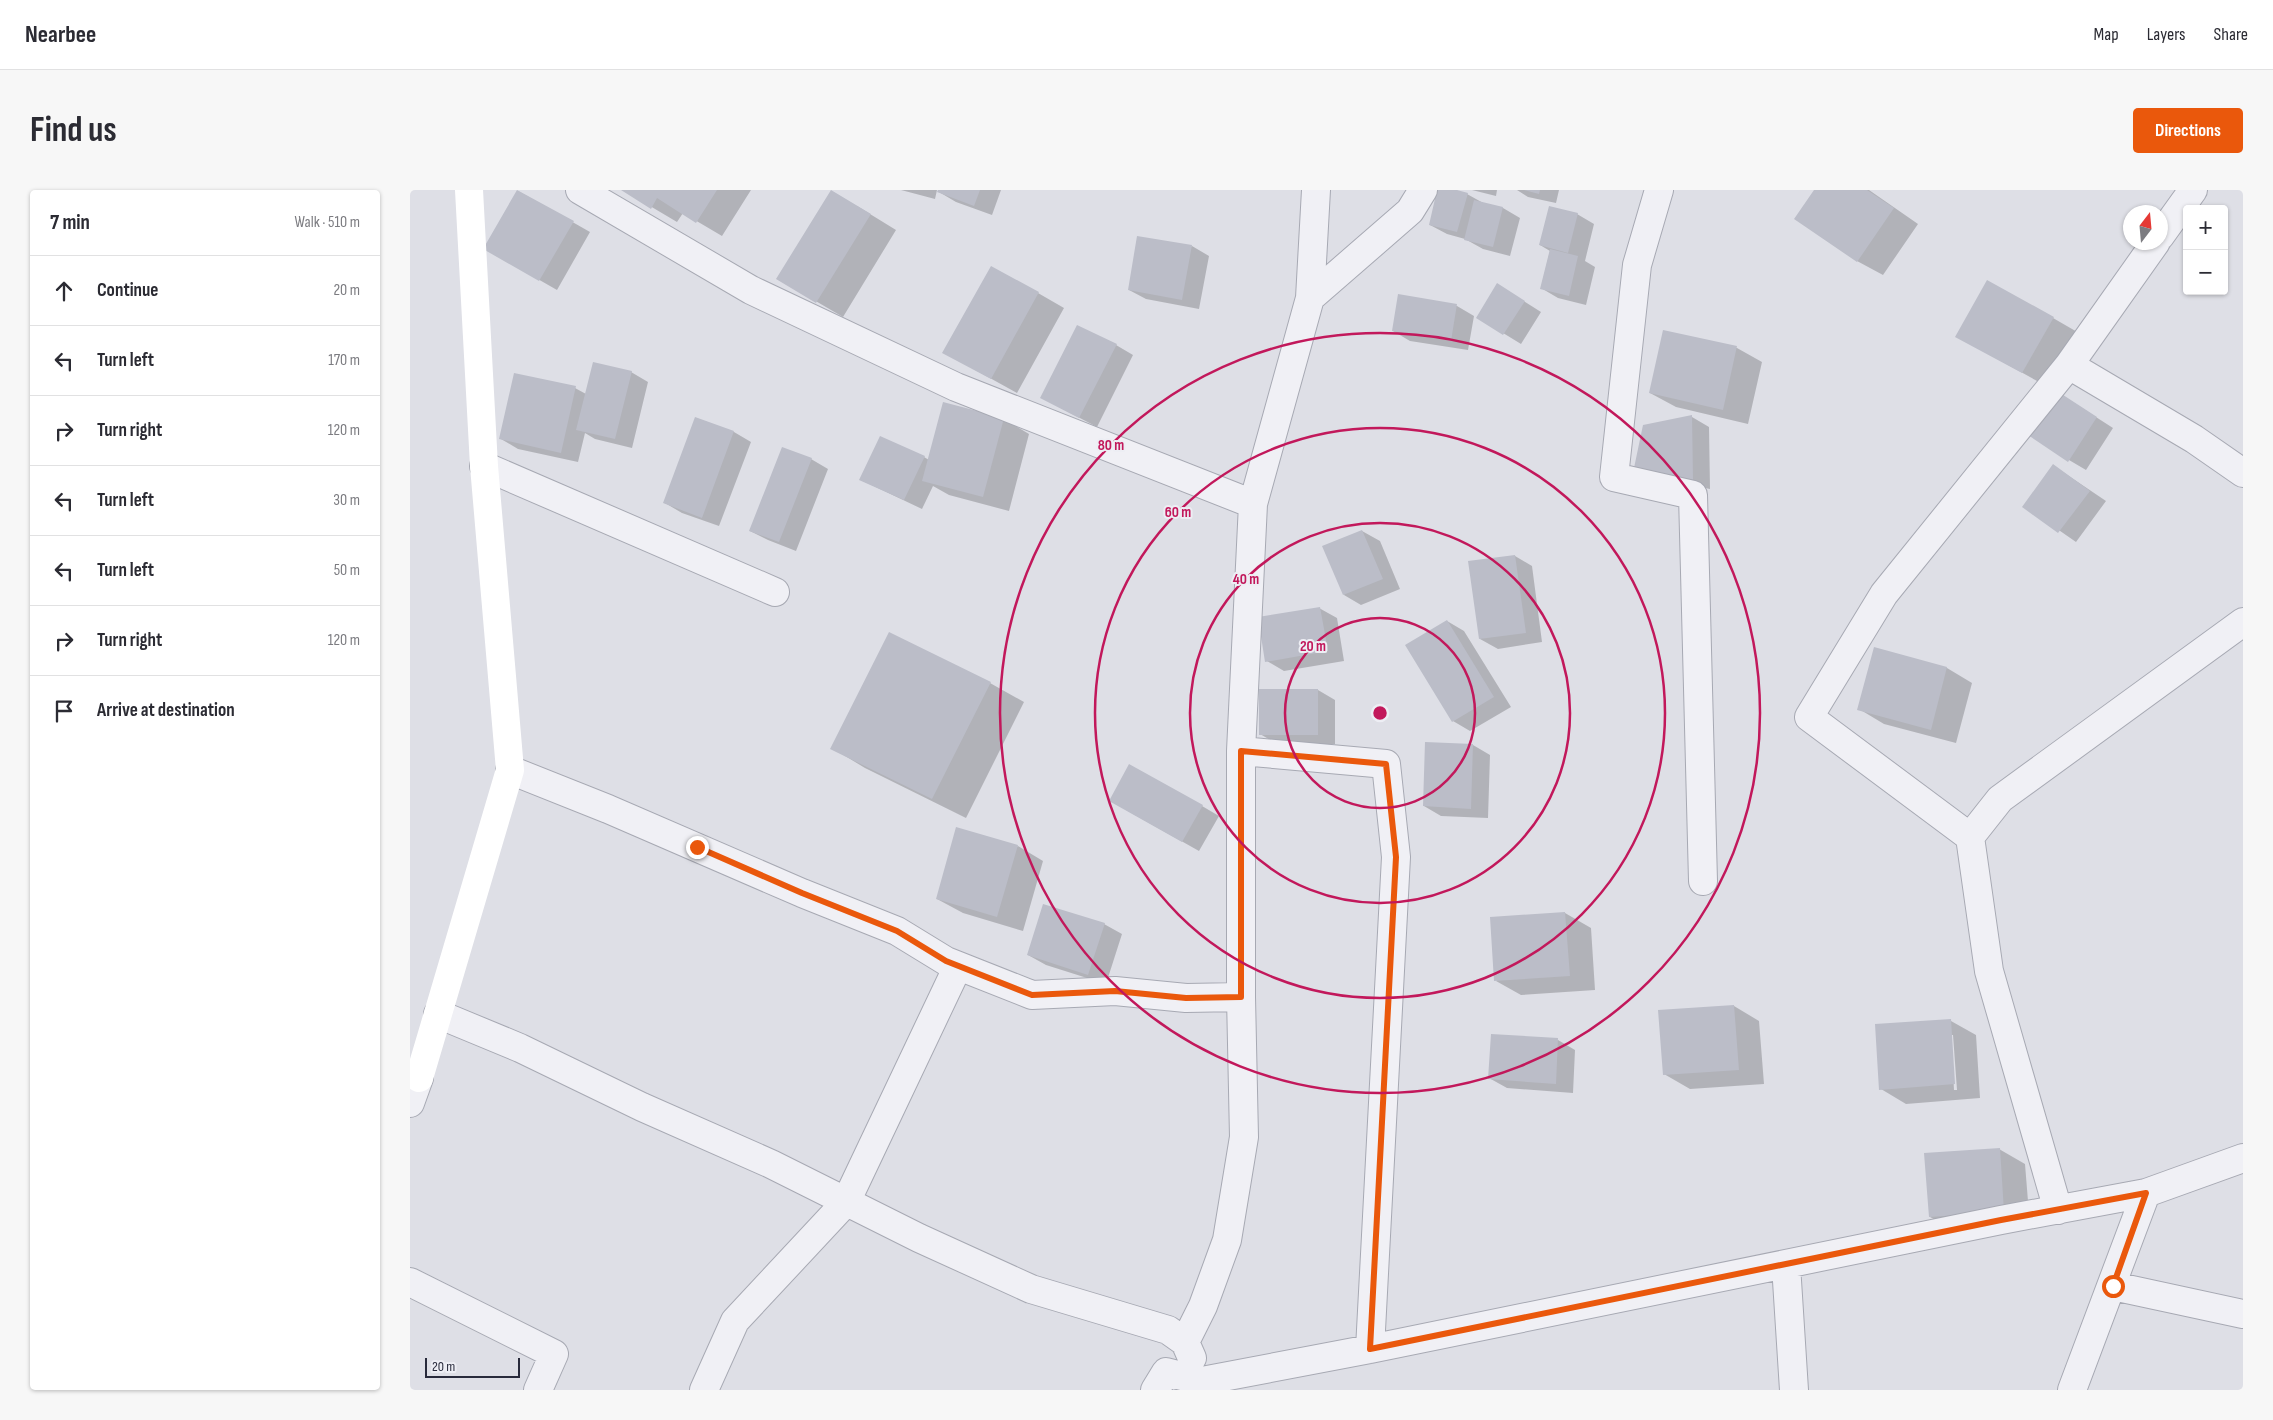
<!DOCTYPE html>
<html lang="en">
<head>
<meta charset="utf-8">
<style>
  :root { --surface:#fff; --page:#f7f7f7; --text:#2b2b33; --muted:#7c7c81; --line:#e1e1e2; --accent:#ea580c }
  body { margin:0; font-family:"Sofia Sans Condensed",sans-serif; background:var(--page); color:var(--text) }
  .controls { position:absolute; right:15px; top:15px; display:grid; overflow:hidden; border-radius:5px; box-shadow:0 1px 4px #0004 }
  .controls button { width:45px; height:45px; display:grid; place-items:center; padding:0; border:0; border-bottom:1px solid var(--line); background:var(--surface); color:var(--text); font:25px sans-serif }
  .compass { position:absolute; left:1713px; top:15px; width:45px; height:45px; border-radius:50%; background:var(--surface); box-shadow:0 1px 4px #0004; rotate:16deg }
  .scale { position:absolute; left:15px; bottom:12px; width:95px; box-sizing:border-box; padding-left:5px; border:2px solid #282a3b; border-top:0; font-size:14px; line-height:18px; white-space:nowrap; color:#282a3b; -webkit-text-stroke:4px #edeef4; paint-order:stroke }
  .stop { position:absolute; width:15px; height:15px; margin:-11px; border:4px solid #ea580c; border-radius:50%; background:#fff }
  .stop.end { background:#ea580c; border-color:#fff; box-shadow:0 1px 5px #0008 }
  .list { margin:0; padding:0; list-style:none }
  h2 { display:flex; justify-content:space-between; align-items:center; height:65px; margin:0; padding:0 20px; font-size:21px }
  h2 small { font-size:16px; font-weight:400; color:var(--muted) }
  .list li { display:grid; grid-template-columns:32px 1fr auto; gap:15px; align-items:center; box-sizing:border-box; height:70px; padding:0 20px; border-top:1px solid var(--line) }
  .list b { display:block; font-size:19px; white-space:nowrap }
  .list em { font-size:16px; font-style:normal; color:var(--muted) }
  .icon { flex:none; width:28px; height:28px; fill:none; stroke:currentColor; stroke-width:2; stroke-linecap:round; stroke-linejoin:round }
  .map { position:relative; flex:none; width:1833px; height:1200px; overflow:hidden; border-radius:5px }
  header { display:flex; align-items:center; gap:30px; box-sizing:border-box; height:70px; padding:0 25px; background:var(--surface); border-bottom:1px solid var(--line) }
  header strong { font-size:24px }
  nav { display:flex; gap:28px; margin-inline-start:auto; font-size:18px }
  .intro { display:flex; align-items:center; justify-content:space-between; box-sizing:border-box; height:120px; padding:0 30px }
  h1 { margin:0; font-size:35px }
  .button { padding:12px 22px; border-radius:5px; background:var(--accent); color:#fff; font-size:18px; font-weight:700 }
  main { display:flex; gap:30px; padding:0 30px }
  aside { flex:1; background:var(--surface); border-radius:5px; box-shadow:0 1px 4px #0004 }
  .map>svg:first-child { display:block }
</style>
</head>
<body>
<header>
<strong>Nearbee</strong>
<nav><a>Map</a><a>Layers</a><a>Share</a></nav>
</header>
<div class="intro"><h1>Find us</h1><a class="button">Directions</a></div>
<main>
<aside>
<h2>7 min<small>Walk · 510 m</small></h2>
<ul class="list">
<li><svg class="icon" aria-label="ahead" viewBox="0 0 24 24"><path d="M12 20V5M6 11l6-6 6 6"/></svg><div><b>Continue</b></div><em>20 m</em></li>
<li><svg class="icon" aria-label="left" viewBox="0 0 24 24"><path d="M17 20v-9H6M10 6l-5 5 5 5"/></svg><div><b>Turn left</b></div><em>170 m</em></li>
<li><svg class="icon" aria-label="right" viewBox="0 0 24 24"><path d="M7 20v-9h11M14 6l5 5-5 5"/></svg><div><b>Turn right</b></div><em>120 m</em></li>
<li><svg class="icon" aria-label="left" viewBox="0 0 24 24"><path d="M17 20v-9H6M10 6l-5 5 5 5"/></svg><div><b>Turn left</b></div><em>30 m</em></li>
<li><svg class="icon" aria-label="left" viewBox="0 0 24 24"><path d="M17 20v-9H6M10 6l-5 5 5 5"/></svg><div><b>Turn left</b></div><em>50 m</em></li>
<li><svg class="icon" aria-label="right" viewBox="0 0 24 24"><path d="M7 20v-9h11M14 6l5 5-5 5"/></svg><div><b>Turn right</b></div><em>120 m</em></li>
<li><svg class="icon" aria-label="arrive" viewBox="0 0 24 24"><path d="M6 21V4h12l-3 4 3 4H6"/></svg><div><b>Arrive at destination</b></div></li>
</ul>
</aside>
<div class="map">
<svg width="1833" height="1200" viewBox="0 0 1833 1200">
  <rect width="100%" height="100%" fill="#dedfe6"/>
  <path fill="#0003" fill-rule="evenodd" d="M213 0H341L312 46 273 23 267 32Z
    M491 0H527L525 9Z
    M530 0H591L582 25 546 12 529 2Z
    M1028 0H1042L1057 4 1075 14 1093 18 1110 28 1100 66 1073 59 1055 49 1037 44 1020 35Z
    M1062 0H1087L1086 6Z
    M1107 0H1149L1146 13 1118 7Z
    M1406 0H1459L1508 34 1473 85 1447 71Z
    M108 1 180 42 147 100 75 59Z
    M447 16 486 40 433 127 368 89Z
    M1167 24 1184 34 1175 71 1185 77 1176 115 1148 108 1131 98 1140 61 1130 55Z
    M782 56 799 66 789 119 736 109 719 100Z
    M628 103 654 118 607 203 560 177Z
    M989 105 1047 116 1064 126 1058 160 1000 151 983 141Z
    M1104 105 1131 122 1111 154 1067 127Z
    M1643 128 1669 143 1638 197 1573 161Z
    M1254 141 1327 158 1352 172 1338 234 1266 217 1240 203Z
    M706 155 723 165 687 237 649 217Z
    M221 182 238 192 222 258 185 249 175 243 168 272 108 259 91 249 165 198 176 204Z
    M1647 202 1703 238 1676 280 1659 270Z
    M1282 227 1299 237 1300 299 1243 287 1234 236Z
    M286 228 324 242 341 252 309 336 272 323 255 313Z
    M594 229 619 244 599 321 539 305 523 296 512 319 451 290 514 267 519 270Z
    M401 269 418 279 386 361 358 350 340 341Z
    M1644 276 1696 311 1666 352 1614 316Z
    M952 341 970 351 990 399 951 415 934 405Z
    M1105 366 1122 376 1132 452 1088 459 1070 449Z
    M909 418 927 428 934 471 874 481 857 471Z
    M1037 431 1054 441 1101 517 1060 541 1043 531 997 456Z
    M1465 459 1537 478 1562 493 1546 553 1474 534 1449 519Z
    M580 493 614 512 556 628 455 578 422 558Z
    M908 500 925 510V554H867L850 544Z
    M1063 555 1080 565 1078 628 1031 626 1014 616Z
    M792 616 809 626 789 661 718 621Z
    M608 656 633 671 613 741 553 723 527 709Z
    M1155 723 1181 738 1185 800 1111 805 1086 791Z
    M694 734 712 744 696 794 636 775 618 765Z
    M1324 816 1349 831 1354 894 1280 899 1254 884Z
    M1541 831 1566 845 1570 908 1496 914 1471 899ZM1541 845H1543L1547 900H1544Z
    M1148 850 1165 860 1163 903 1097 898 1079 888Z
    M1589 959 1615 974 1620 1036 1546 1041 1520 1027Z"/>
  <path fill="#bbbdc8" d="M107 0 164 31 129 91 73 59Z
    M211 0H307L286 33 247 8 241 19Z
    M421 0 461 24 406 113 366 89Z
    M528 0H570L564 16 527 2Z
    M1027 0H1047L1058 3 1047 42 1019 35Z
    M1114 0H1130L1129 4Z
    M1404 0H1457L1484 18 1447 72 1384 29Z
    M1064 10 1093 17 1083 57 1054 50Z
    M1139 16 1168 23 1158 63 1129 55Z
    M727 46 782 55 772 110 718 100Z
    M1140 59 1168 66 1159 106 1130 99Z
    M581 76 629 102 581 189 532 163Z
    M1577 90 1644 127 1612 183 1545 147Z
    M1087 93 1115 111 1093 145 1066 128Z
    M988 104 1047 114 1041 151 982 141Z
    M667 135 707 154 669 228 630 208Z
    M1253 140 1327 156 1313 220 1239 203Z
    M183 172 222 181 205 249 166 240Z
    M104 183 166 196 151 263 89 249Z
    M1647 201 1687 227 1658 272 1618 245Z
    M533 212 594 228 573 307 512 291Z
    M1282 225 1283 290 1224 278 1233 235Z
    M285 227 324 241 292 328 253 313Z
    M470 246 515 266 494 310 449 290Z
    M372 257 402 268 369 352 339 341Z
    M1643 274 1680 301 1648 343 1612 317Z
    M952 340 973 389 933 405 912 356Z
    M1105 365 1116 443 1069 449 1058 371Z
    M910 417 918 461 855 472 848 427Z
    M1037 430 1084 507 1042 532 995 455Z
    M479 442 581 492 522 609 420 559Z
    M1464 457 1537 477 1521 540 1447 520Z
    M849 499H908V545H849Z
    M1015 552 1063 554 1061 619 1013 616Z
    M719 574 793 615 772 652 699 611Z
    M546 637 608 655 587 727 526 709Z
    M633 714 695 733 678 785 617 765Z
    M1155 722 1160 786 1084 791 1080 727Z
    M1324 815 1329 880 1253 885 1248 820Z
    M1541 829 1545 894 1469 900 1465 834Z
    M1081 844 1148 848 1146 894 1078 889Z
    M1590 958 1594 1022 1519 1027 1514 963Z"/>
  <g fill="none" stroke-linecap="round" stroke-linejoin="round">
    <defs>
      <path id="street" d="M170 0 341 100 546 197 843 314
        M1249 0 1227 75 1204 287 1283 305 1293 691
        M1750 46 1783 0
        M900 108 1000 21 1013 0
        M1659 175 1784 249 1833 283
        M74 276 365 402
        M831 561 976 574 986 667 960 1159
        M100 580 198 619 392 703 487 741 536 771 622 805 705 801 776 808 831 807 834 947 817 1050 793 1116 775 1152
        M1560 647 1590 609 1833 432
        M831 807V561L843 314 900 108 906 0
        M28 824 110 858 232 917 361 974 509 1048 621 1099 758 1140 775 1152 782 1168
        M0 884 9 888 0 913
        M1648 1020 1579 781 1560 647 1399 527 1474 404 1659 175 1746 52
        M1376 1075 1384 1200
        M0 1092 144 1164 128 1200
        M1703 1096 1833 1124
        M294 1200 325 1131 436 1012 548 776
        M745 1200 756 1182 792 1191 960 1159 1591 1030 1736 1003 1833 968
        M1662 1200 1736 1003"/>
    </defs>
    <use href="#street" stroke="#a7a9b3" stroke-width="30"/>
    <use href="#street" stroke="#f0f0f5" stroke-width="28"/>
    <path stroke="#fff" stroke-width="28" d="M9 888 100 580 74 276 59 0"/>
  </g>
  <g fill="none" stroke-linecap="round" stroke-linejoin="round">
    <path stroke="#ea580c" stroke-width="6" d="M287 657 392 703 487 741 536 771 622 805 705 801 776 808 831 807V561L976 574 986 667 960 1159 1591 1030 1736 1003 1703 1096"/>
  </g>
  <g fill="none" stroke="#c2185b" stroke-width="2.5">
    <circle cx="970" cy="523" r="95"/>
    <circle cx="970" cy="523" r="190"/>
    <circle cx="970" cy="523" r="285"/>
    <circle cx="970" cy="523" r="380"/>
  </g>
  <circle cx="970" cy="523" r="8" fill="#c2185b" stroke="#edeef4" stroke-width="2.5"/>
  <g font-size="15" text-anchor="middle" font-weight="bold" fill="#c2185b" stroke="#edeef4" stroke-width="4" stroke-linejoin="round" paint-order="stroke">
    <text x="701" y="260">80 m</text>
    <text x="768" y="327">60 m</text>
    <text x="836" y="394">40 m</text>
    <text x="903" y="461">20 m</text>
  </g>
</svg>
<div class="controls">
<button>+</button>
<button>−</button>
</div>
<svg class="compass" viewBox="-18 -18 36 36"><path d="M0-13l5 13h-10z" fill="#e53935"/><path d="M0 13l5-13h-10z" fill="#7c7c81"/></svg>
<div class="scale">20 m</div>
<div class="stop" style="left:1703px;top:1096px"></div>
<div class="stop end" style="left:287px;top:657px"></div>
</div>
</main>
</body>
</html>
